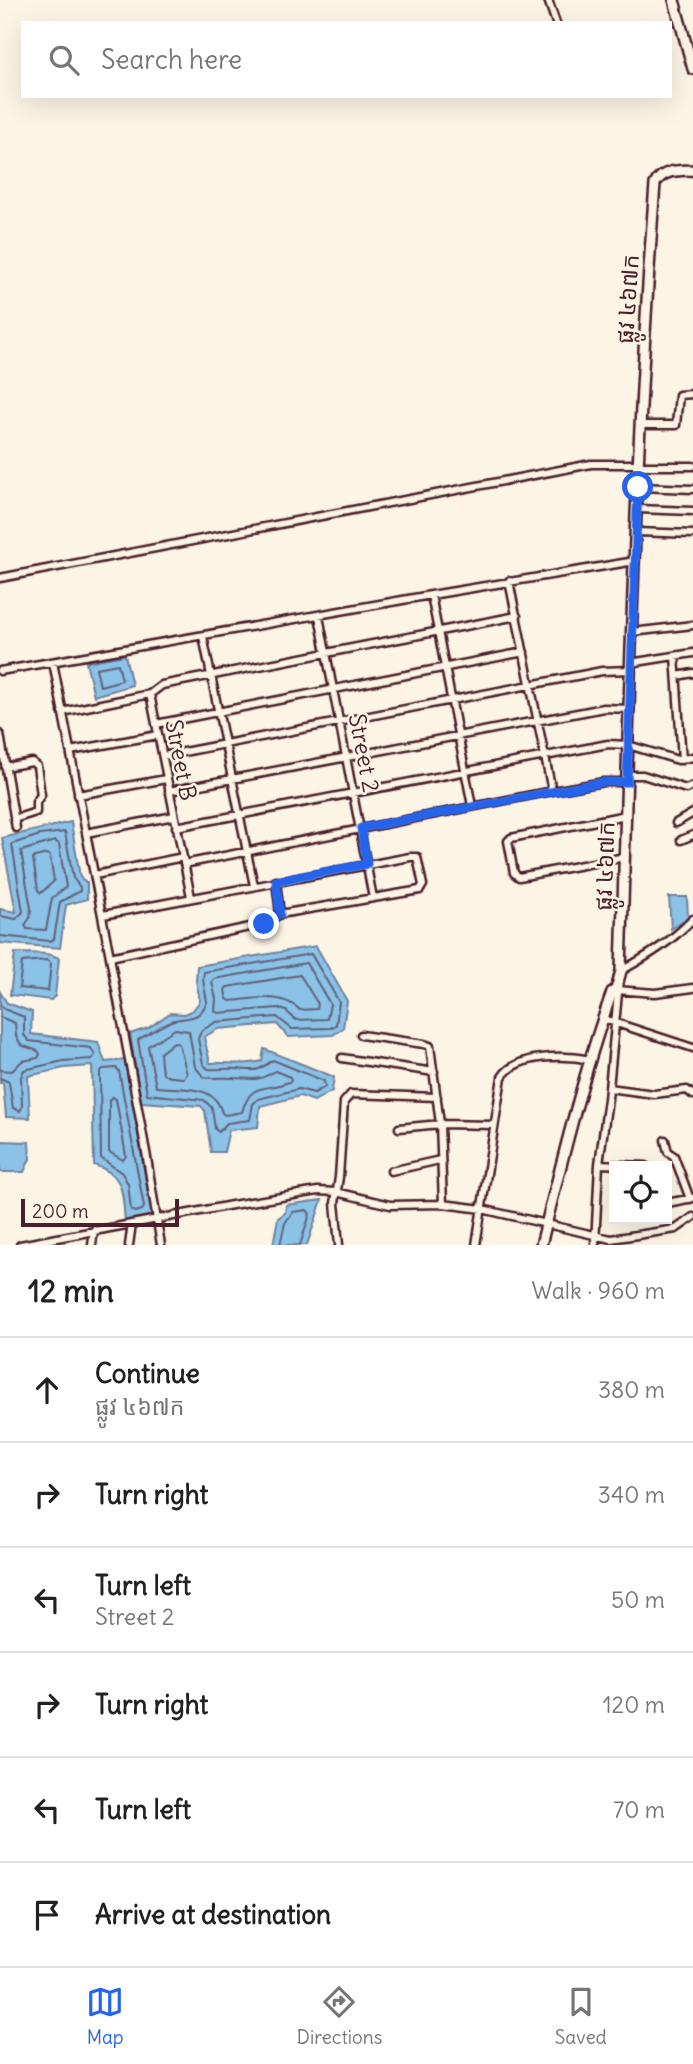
<!DOCTYPE html>
<html lang="en">
<head>
<meta charset="utf-8">
<style>
  :root { --surface:#fff; --page:#f6f6f6; --text:#202124; --muted:#757577; --line:#e0e0e0; --accent:#2563eb }
  body { margin:0; font-family:Delius,"Noto Sans Khmer",sans-serif; background:var(--page); color:var(--text) }
  .controls { position:absolute; right:21px; bottom:21px; display:grid; overflow:hidden; border-radius:0px; box-shadow:0 7px 28px #0002 }
  .controls button { width:63px; height:63px; display:grid; place-items:center; padding:0; border:0; border-bottom:2px solid var(--line); background:var(--surface); color:var(--text); font:35px sans-serif }
  .scale { position:absolute; left:21px; bottom:18px; width:158px; box-sizing:border-box; padding-left:7px; border:4px solid #4a1f2b; border-top:0; font-size:19px; line-height:24px; white-space:nowrap; color:#4a1f2b; -webkit-text-stroke:5px #fcf5e5; paint-order:stroke }
  .stop { position:absolute; width:21px; height:21px; margin:-16px; border:5px solid #2563eb; border-radius:50%; background:#fff }
  .stop.end { background:#2563eb; border-color:#fff; box-shadow:0 2px 7px #0008 }
  .list { margin:0; padding:0; list-style:none }
  h2 { display:flex; justify-content:space-between; align-items:center; height:91px; margin:0; padding:0 28px; font-size:30px }
  h2 small { font-size:23px; font-weight:400; color:var(--muted) }
  .list li { display:grid; grid-template-columns:46px 1fr auto; gap:21px; align-items:center; box-sizing:border-box; height:105px; padding:0 28px; border-top:2px solid var(--line) }
  .list b { display:block; font-size:26px; white-space:nowrap }
  .list p { margin:0; font-size:23px; white-space:nowrap; color:var(--muted) }
  .list em { font-size:23px; font-style:normal; color:var(--muted) }
  .icon { flex:none; width:38px; height:38px; fill:none; stroke:currentColor; stroke-width:2; stroke-linecap:round; stroke-linejoin:round }
  .map { position:relative; flex:none; width:693px; height:1245px; overflow:hidden }
  .search { position:absolute; background:var(--surface); box-shadow:0 7px 28px #0002; left:21px; right:21px; top:21px; height:77px; display:flex; align-items:center; gap:18px; box-sizing:border-box; padding:0 24px; border-radius:0px; color:var(--muted); font-size:26px }
  .sheet { height:721px; background:var(--surface) }
  nav { display:flex; justify-content:space-around; align-items:center; box-sizing:border-box; height:98px; border-top:2px solid var(--line); background:var(--surface); font-size:19px; color:var(--muted) }
  nav a { display:grid; justify-items:center; gap:4px }
  nav .on { color:var(--accent) }
  .map>svg:first-child { display:block }
</style>
</head>
<body>
<div class="map">
<svg width="693" height="1245" viewBox="0 0 693 1245">
  <rect width="100%" height="100%" fill="#fcf5e5"/>
  <filter id="ink" filterUnits="userSpaceOnUse"><feTurbulence type="fractalNoise" baseFrequency=".0143" numOctaves="2"/><feDisplacementMap in="SourceGraphic" scale="14" xChannelSelector="R" yChannelSelector="G"/><feConvolveMatrix kernelMatrix="1 2 1 2 8 2 1 2 1" color-interpolation-filters="sRGB"/></filter>
  <g filter="url(#ink)">
    <path fill="#8ac2e8" stroke="#70819c" stroke-width="2" d="M125 655 132 685 94 696 86 662Z
      M71 822 80 877 87 883V899L66 905 60 948 0 943V909L16 912 2 838Z
      M669 897H687L688 917 671 929Z
      M316 946 347 1001 343 1028 333 1035 288 1037 277 1024 218 1029 204 1037 210 1063C227 1062 246 1066 262 1061L264 1049 334 1077 332 1091 314 1101 300 1096 260 1106 258 1127 229 1130 224 1152H211L205 1111 201 1106 141 1102 130 1034 148 1028 170 1013 184 1014 193 1010 200 1001 196 981 197 966Z
      M15 953C30 954 46 951 59 958L55 996 51 1000 10 995Z
      M0 992 7 1003 32 1012 31 1034 98 1042 105 1062 125 1060 152 1215 125 1222C122 1193 126 1175 94 1165L92 1066 64 1068 28 1076 30 1118 6 1117 3 1083H0Z
      M0 1141 29 1142 30 1159 24 1172H0Z
      M322 1200 307 1245H273L278 1218 285 1213 286 1205Z"/>
    <g fill="none" stroke-linecap="round" stroke-linejoin="round">
      <path stroke="#646077" stroke-width="2" d="M118 664 122 680 100 686 96 668Z
        M55 841 59 844 66 887 52 898 46 930 27 929 25 925 30 918 31 909 21 851Z
        M47 854 50 856 54 881 41 893 38 890 33 859 35 857Z
        M0 916 16 919 23 912 12 844 40 835 65 832 73 878 80 887V891L60 902 54 939 50 941 0 936
        M311 954 339 1002 336 1025 330 1028 292 1029 277 1017 216 1022 201 1031 198 1039 203 1064 208 1069C217 1070 227 1068 237 1069 258 1071 256 1072 273 1060L324 1081 325 1087 314 1093 299 1089 258 1099 253 1104 250 1120 227 1123 219 1132 215 1129 212 1108 204 1100 147 1094 138 1040C144 1036 169 1021 174 1020 191 1017 199 1020 207 1002L203 980 204 972Z
        M47 960 51 964 48 991 19 988 22 962Z
        M306 963 330 1004 327 1019 296 1020 286 1011 278 1008 218 1013 215 1011 216 999 212 982 214 979Z
        M300 975 318 1004 317 1009 300 1010C281 992 255 999 230 1001L227 999 225 990 227 987Z
        M0 1004 4 1009 24 1017V1035L29 1041 91 1048 95 1055 92 1059 63 1061 24 1070 21 1077 22 1107 20 1111 13 1108 9 1082 0 1078
        M0 1017 15 1023 16 1036 21 1045 38 1051 40 1054 38 1058 22 1061 12 1071 0 1070
        M175 1029 189 1031 195 1067 204 1077C214 1079 223 1077 233 1078 252 1078 256 1083 275 1071L290 1077 291 1081C266 1093 252 1079 242 1112L225 1115 222 1113C215 1083 180 1090 156 1087L148 1046Z
        M174 1042 179 1044 187 1074 184 1078C160 1077 162 1076 160 1053Z
        M116 1068 119 1071 144 1207 142 1210 135 1212 131 1210 128 1184 122 1173 101 1158 100 1072 103 1069Z
        M112 1097 116 1099 126 1156 123 1160 109 1152V1100Z
        M280 1245 285 1223 293 1212 307 1210 310 1214 300 1245"/>
      <defs>
        <path id="street" d="M548 0 556 23
          M640 425H676L679 395 693 394
          M639 466H693
          M638 487 693 489
          M637 509 693 511
          M636 532 693 534
          M0 578 591 464H639
          M509 581 552 791
          M431 595 472 806
          M319 616 373 898
          M632 632 693 625
          M203 636 254 886
          M675 656 682 760
          M53 662 110 957 264 924 280 914 420 890 423 885 417 857H410L103 915
          M630 663 693 653
          M0 671 431 595 635 561
          M677 676 693 673
          M150 694 191 897
          M62 712 150 694 162 685 517 616
          M156 724 524 652
          M0 734 16 828
          M70 751 158 735
          M163 756 602 671 630 670
          M5 767 32 762 37 766 41 795 36 802V812L14 819
          M628 775H643L686 789 693 786
          M169 791 604 708 630 709
          M78 795 166 779
          M676 823 693 813
          M176 827 608 744 628 745 678 760 693 757
          M86 833 174 816
          M681 840 693 835
          M625 857 519 877 514 873 508 841 511 838 626 815
          M184 864 552 791 604 782H627
          M95 875 183 857
          M276 881 280 914
          M110 957 146 1152 161 1245
          M621 971C651 954 669 943 693 919
          M604 1019 693 1048
          M361 1035 424 1044 430 1046 440 1124 494 1125
          M342 1058 434 1072
          M609 1088 654 1094 687 1090 693 1095
          M399 1128 440 1124 443 1204
          M665 1140 668 1152 674 1156 690 1199
          M599 1164 646 1166
          M391 1171 440 1160
          M667 1203 693 1198
          M20 1245 232 1205 318 1191 336 1192 390 1205 443 1204 482 1209 611 1239 676 1229 693 1217
          M92 1245 94 1230
          M129 1245 132 1224
          M339 1245 335 1203 339 1177 344 1102 351 1094 437 1097
          M476 1245 502 1077C517 1053 567 1055 591 1060
          M595 1245 599 1164 608 1099 618 993 616 990 655 993 693 988"/>
        <path id="secondary" d="M674 0 693 69
          M541 1245C562 1161 583 1074 612 992L616 990 621 971C629 708 635 446 655 184 663 169 678 171 693 170"/>
      </defs>
      <use href="#street" stroke="#4a1f2b" stroke-width="11"/>
      <use href="#secondary" stroke="#4a1f2b" stroke-width="14"/>
      <use href="#street" stroke="#fcf5e5" stroke-width="6"/>
      <use href="#secondary" stroke="#fcf5e5" stroke-width="9"/>
    </g>
  </g>
  <g fill="none" stroke-linecap="round" stroke-linejoin="round" filter="url(#ink)">
    <path stroke="#2563eb" stroke-width="9" d="M264 924 280 914 276 881 367 864 361 828 604 782H627L638 487"/>
  </g>
  <g text-anchor="middle" stroke-width="5" stroke-linejoin="round" paint-order="stroke">
    <g font-size="23" fill="#4a1f2b" stroke="#fcf5e5">
      <text transform="translate(628 299) rotate(-86)" y="8">ផ្លូវ ៤៦៧ក</text>
      <text transform="translate(364 753) rotate(79)" y="8">Street 2</text>
      <text transform="translate(181 760) rotate(79)" y="8">Street B</text>
      <text transform="translate(605 866) rotate(-88)" y="8">ផ្លូវ ៤៦៧ក</text>
    </g>
  </g>
</svg>
<div class="controls">
<button><svg class="icon" aria-label="locate" viewBox="0 0 24 24"><circle cx="12" cy="12" r="6"/><path d="M12 2v4M12 18v4M2 12h4M18 12h4"/></svg></button>
</div>
<div class="scale">200 m</div>
<div class="stop" style="left:638px;top:487px"></div>
<div class="stop end" style="left:264px;top:924px"></div>
<div class="search"><svg class="icon" aria-label="search" viewBox="0 0 24 24"><circle cx="10" cy="10" r="6"/><path d="M15 15l6 6"/></svg>Search here</div>
</div>
<section class="sheet">
<h2>12 min<small>Walk · 960 m</small></h2>
<ul class="list">
<li><svg class="icon" aria-label="ahead" viewBox="0 0 24 24"><path d="M12 20V5M6 11l6-6 6 6"/></svg><div><b>Continue</b><p>ផ្លូវ ៤៦៧ក</p></div><em>380 m</em></li>
<li><svg class="icon" aria-label="right" viewBox="0 0 24 24"><path d="M7 20v-9h11M14 6l5 5-5 5"/></svg><div><b>Turn right</b></div><em>340 m</em></li>
<li><svg class="icon" aria-label="left" viewBox="0 0 24 24"><path d="M17 20v-9H6M10 6l-5 5 5 5"/></svg><div><b>Turn left</b><p>Street 2</p></div><em>50 m</em></li>
<li><svg class="icon" aria-label="right" viewBox="0 0 24 24"><path d="M7 20v-9h11M14 6l5 5-5 5"/></svg><div><b>Turn right</b></div><em>120 m</em></li>
<li><svg class="icon" aria-label="left" viewBox="0 0 24 24"><path d="M17 20v-9H6M10 6l-5 5 5 5"/></svg><div><b>Turn left</b></div><em>70 m</em></li>
<li><svg class="icon" aria-label="arrive" viewBox="0 0 24 24"><path d="M6 21V4h12l-3 4 3 4H6"/></svg><div><b>Arrive at destination</b></div></li>
</ul>
</section>
<nav>
<a class="on"><svg class="icon" aria-label="map" viewBox="0 0 24 24"><path d="M3 6l6-2 6 2 6-2v14l-6 2-6-2-6 2zM9 4v14M15 6v14"/></svg>Map</a>
<a><svg class="icon" aria-label="directions" viewBox="0 0 24 24"><path d="M12 3l9 9-9 9-9-9zM9 14v-3h6M13 9l2 2-2 2"/></svg>Directions</a>
<a><svg class="icon" aria-label="saved" viewBox="0 0 24 24"><path d="M7 4h10v16l-5-4-5 4z"/></svg>Saved</a>
</nav>
</body>
</html>
